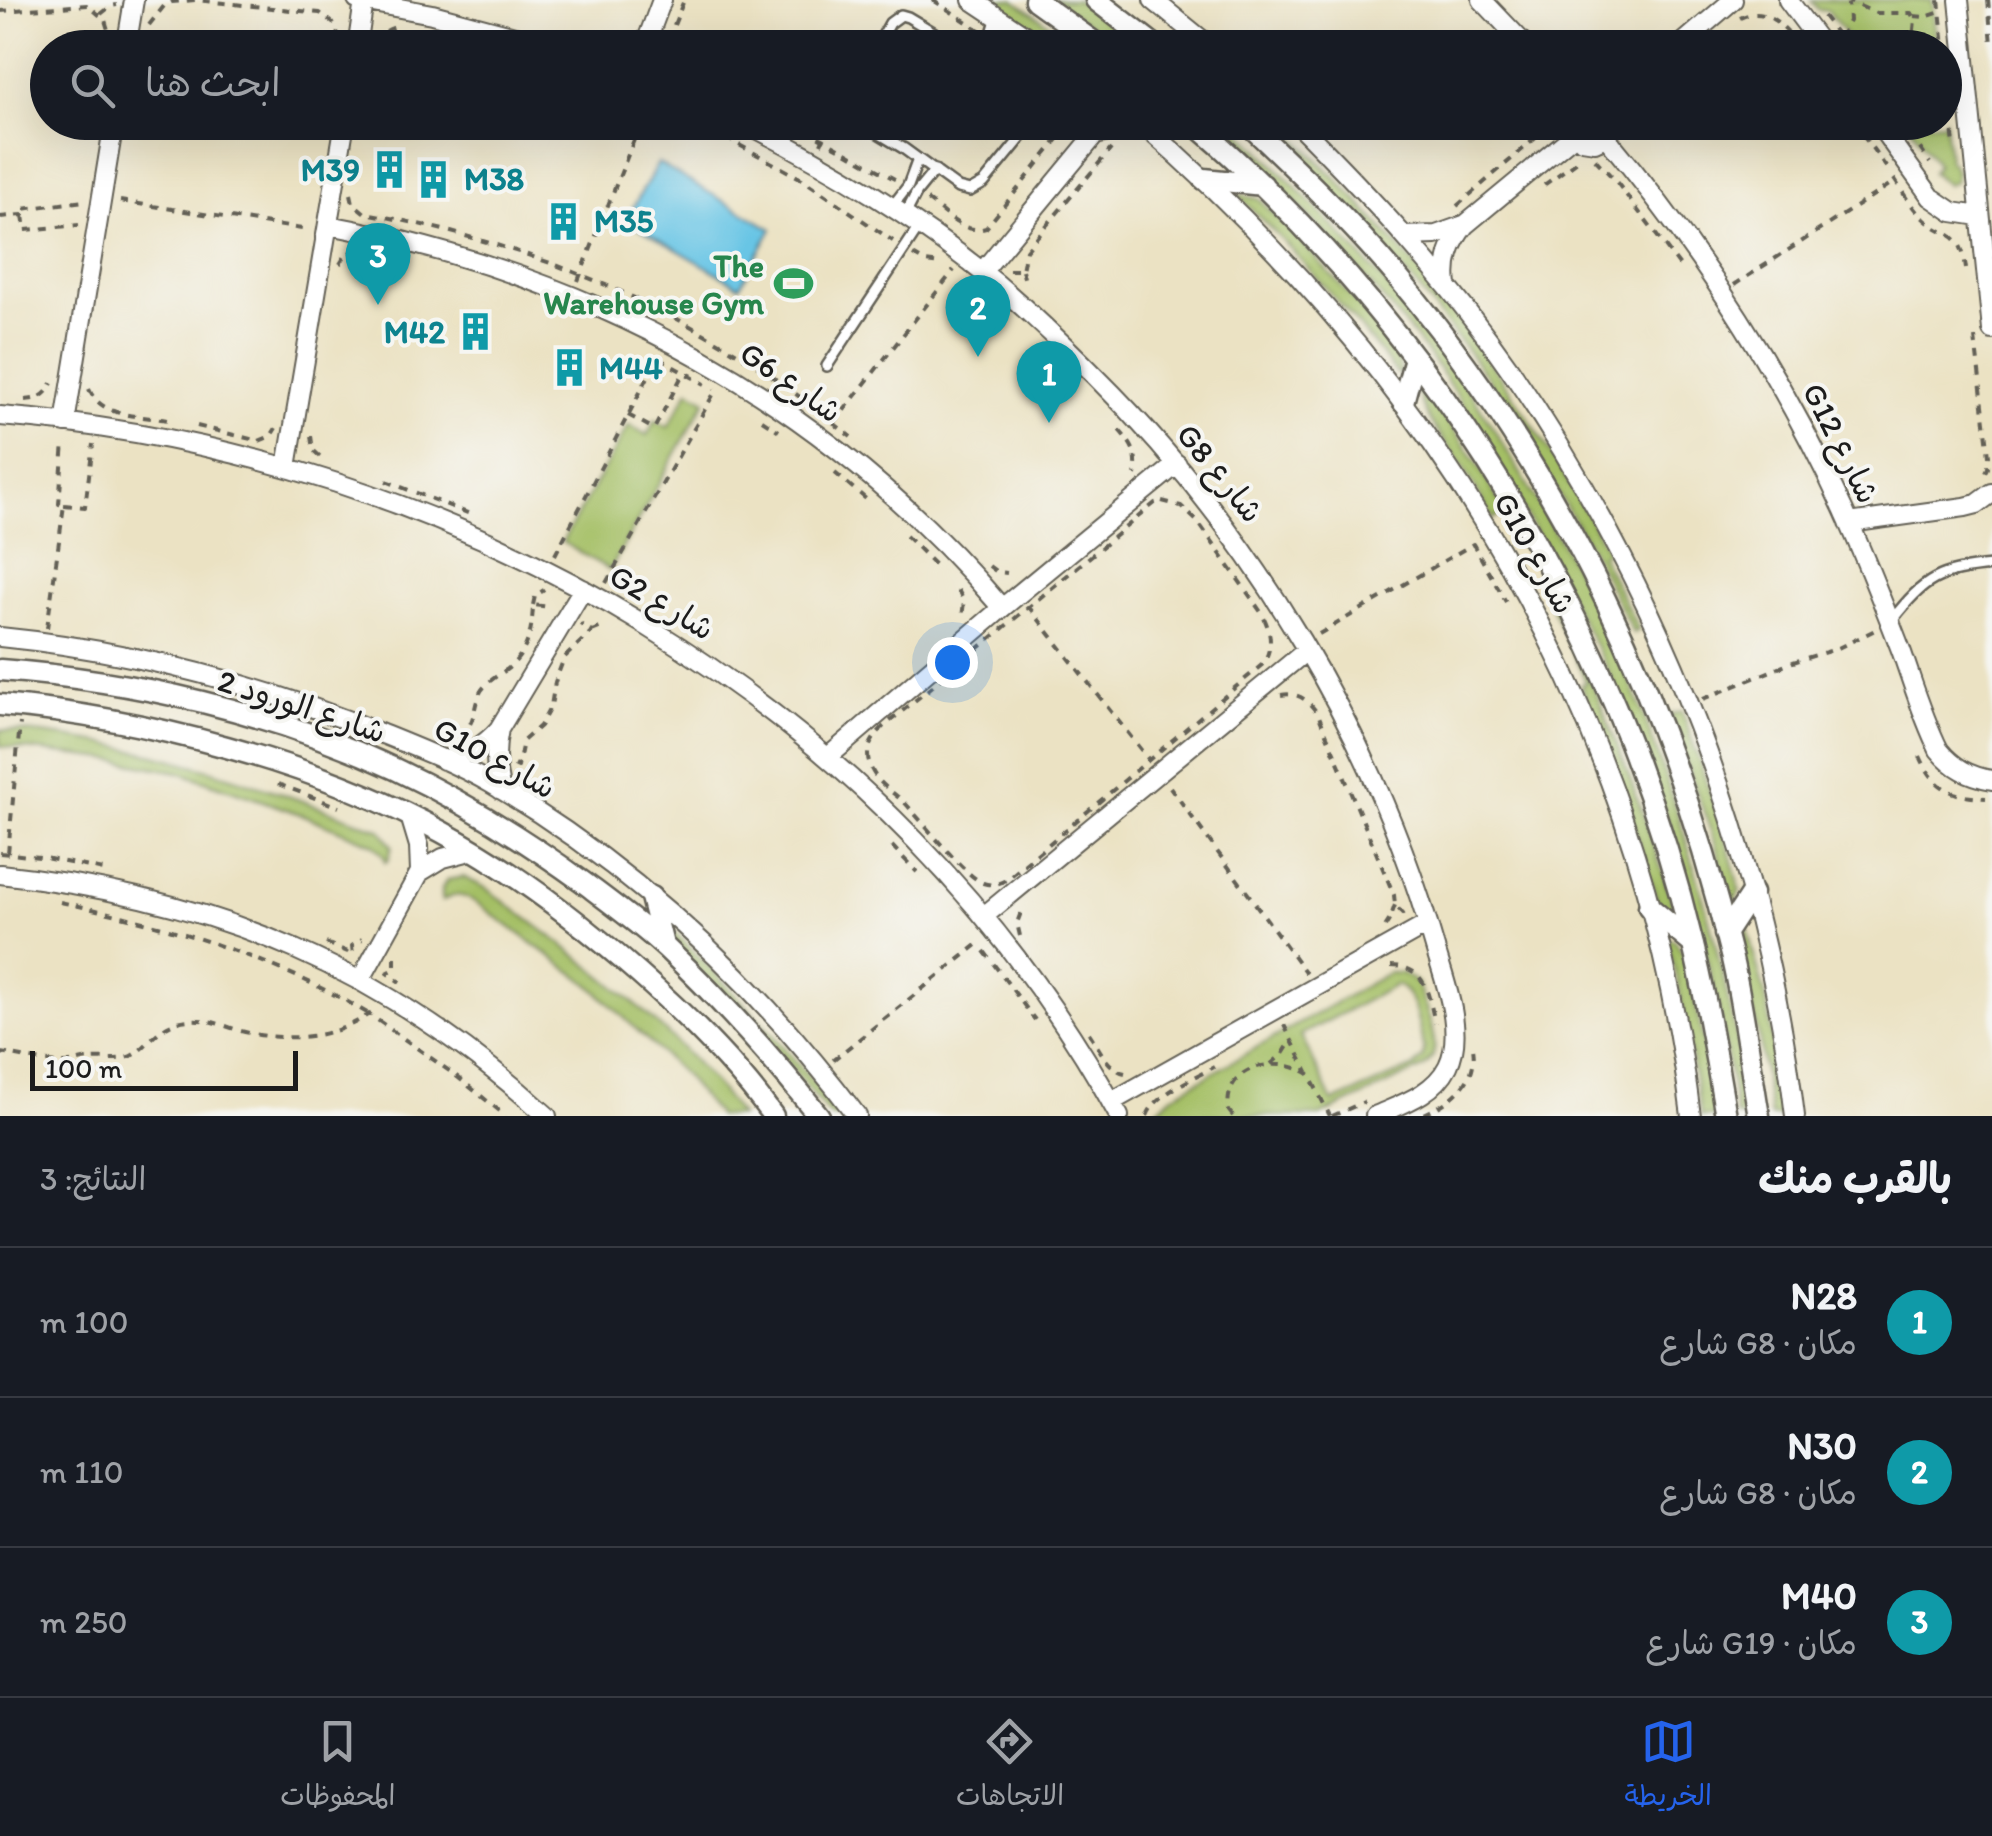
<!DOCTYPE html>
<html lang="ar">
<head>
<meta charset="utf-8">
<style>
  :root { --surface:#171b24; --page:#242831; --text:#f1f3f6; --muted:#9ea1a6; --line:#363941; --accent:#2563eb }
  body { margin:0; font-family:Itim,"Playpen Sans Arabic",sans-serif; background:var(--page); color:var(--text); direction:rtl }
  .scale { position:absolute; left:30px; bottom:25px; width:268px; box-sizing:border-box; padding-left:10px; border:5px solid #1c1c1c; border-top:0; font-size:28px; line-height:35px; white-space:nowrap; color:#1c1c1c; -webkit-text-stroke:8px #f6f6f2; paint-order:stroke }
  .you { position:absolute; left:952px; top:662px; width:35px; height:35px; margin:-25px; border:8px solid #fff; border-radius:50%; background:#1a73e8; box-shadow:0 0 0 15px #1a73e833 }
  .badge { display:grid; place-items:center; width:65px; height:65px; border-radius:50%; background:var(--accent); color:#fff; font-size:32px; font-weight:700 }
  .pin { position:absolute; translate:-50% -82px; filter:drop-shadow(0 2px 5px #0008) }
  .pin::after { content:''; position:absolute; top:52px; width:35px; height:30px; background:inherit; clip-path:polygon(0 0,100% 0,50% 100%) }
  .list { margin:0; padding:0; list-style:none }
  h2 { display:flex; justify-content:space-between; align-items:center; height:130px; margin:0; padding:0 40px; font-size:42px }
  h2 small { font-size:32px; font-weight:400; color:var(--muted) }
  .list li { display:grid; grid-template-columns:65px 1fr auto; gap:30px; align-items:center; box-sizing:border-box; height:150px; padding:0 40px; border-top:2px solid var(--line) }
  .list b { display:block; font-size:38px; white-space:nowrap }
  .list p { margin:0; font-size:32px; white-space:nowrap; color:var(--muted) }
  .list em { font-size:32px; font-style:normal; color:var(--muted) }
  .icon { flex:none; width:55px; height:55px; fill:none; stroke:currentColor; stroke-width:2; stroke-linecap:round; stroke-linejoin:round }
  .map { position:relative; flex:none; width:1992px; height:1116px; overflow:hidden; direction:ltr }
  .search { position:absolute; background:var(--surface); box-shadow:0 10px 40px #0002; left:30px; right:30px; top:30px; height:110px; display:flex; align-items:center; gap:25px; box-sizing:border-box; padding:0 35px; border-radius:55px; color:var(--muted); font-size:38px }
  .sheet { height:580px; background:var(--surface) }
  nav { display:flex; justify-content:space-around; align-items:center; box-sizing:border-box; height:140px; border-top:2px solid var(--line); background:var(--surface); font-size:28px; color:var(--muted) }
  nav a { display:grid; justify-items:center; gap:5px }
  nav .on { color:var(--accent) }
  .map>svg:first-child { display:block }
</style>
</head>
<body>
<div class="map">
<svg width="1992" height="1116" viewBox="0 0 1992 1116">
  <rect width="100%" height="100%" fill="#f6f6f2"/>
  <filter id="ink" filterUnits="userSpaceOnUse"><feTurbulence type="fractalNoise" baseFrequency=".01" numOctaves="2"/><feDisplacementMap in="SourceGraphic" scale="20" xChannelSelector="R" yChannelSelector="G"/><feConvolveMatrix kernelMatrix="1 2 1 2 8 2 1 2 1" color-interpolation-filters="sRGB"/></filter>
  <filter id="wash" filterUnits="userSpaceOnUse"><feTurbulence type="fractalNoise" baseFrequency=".0048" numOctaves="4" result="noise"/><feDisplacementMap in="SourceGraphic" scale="40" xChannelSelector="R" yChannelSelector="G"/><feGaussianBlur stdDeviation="2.25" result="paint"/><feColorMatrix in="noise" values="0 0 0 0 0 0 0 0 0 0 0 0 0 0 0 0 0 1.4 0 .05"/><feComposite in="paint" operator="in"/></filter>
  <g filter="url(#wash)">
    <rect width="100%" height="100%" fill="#ebe2c3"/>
    <path fill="#a4bf65" stroke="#606e40" stroke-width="2.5" fill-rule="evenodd" d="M988 0H1014L1082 47H1057Z
      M1053 0H1077L1141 47H1120Z
      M1811 0H1932L1937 47H1855L1828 11 1819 10Z
      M1945 120 1949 161C1956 167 1957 172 1955 181L1947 185 1932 172 1937 164 1908 123 1944 122Z
      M1211 123H1230L1239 130C1309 199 1377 269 1438 347 1472 391 1500 439 1528 486 1557 536 1586 586 1611 639 1635 689 1654 741 1671 794 1707 899 1733 1006 1750 1116H1736C1717 974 1677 823 1618 693 1602 656 1581 621 1563 585 1529 519 1495 455 1455 393 1430 354 1400 319 1371 285 1321 227 1269 173 1211 123Z
      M1261 123H1280C1411 246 1523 392 1607 551L1601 555 1639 630 1633 633 1585 538 1488 378 1415 284 1318 179Z
      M1236 194 1259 199 1298 238 1371 319 1396 352 1401 373 1399 375 1396 373 1359 326 1290 248Z
      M1417 385 1425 388 1475 460 1505 512 1493 519C1483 502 1474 485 1464 469 1448 443 1420 416 1417 385Z
      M689 390 706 400 610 570 562 542 629 425 647 435 655 420 668 427Z
      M1551 592C1602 700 1642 801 1676 915L1672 918 1657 901 1621 787 1581 685 1586 682 1546 595Z
      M1682 711 1726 839 1740 890 1732 907 1715 843 1669 715Z
      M0 730C132 738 258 783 381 830L392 846 388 860 385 862 383 855 373 844 303 815 179 772 106 759 0 746Z
      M463 877 484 887C577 955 671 1022 740 1116H718L682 1073 590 985 477 903C463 895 457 892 442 901V888L447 880Z
      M1744 918 1766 998 1784 1116H1770L1759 1037 1736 941 1739 926Z
      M669 927C730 987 788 1048 841 1116H830L792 1068 675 945 671 938Z
      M1667 939 1675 940 1686 959 1714 1093 1716 1116H1701L1679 987Z
      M1388 973H1402L1417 983C1423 1000 1439 1039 1433 1055 1431 1061 1427 1064 1423 1068L1320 1116H1154V1113L1170 1097ZM1396 985C1417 994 1418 1028 1424 1049L1423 1057 1414 1067 1333 1102 1301 1035Z"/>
    <path fill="#67c5e5" stroke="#427080" stroke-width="2.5" d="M658 163 772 229 740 286 626 220Z"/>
  </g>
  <g filter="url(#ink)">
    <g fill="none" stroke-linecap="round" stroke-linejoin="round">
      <defs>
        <path id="service" d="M876 48 890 23 901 15 908 17 960 48
          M983 48 991 37 997 16
          M998 48 1014 27
          M860 122 903 148 958 188 970 191 984 183 1034 122
          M891 208 908 186 918 159
          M905 215 917 192 935 170
          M827 366 919 227
          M1892 620C1925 578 1939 571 1992 566"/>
        <path id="minor" d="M357 0 432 14 560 48
          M972 0 1044 48
          M1153 0 1212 48
          M1482 0 1528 48
          M1788 0 1824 48
          M1959 0 1992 330
          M126 48 134 0
          M357 48 364 1
          M644 48 662 0
          M1677 48 1733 0
          M743 122C829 165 923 222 997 284 1032 314 1064 345 1096 377 1253 533 1375 736 1435 948 1445 983 1465 1031 1448 1066 1434 1094 1402 1104 1375 1116
          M1140 122C1441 383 1642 717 1691 1116
          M1296 122C1373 199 1447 279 1509 368 1662 590 1763 848 1795 1116
          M1877 122 1931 197 1953 212 1979 216
          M1571 126 1582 140 1595 142 1607 136 1613 122
          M1095 135 1122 129 1149 130
          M1606 137C1700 249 1782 376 1843 509 1864 555 1883 603 1901 650 1913 684 1923 718 1939 750 1954 768 1969 776 1992 780
          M329 225C595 275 826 401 1002 608
          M1405 236 1436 235 1464 225
          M982 272 1095 135 1097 122
          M1447 286C1444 261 1450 244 1465 225L1575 134
          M0 416C457 451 897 709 1119 1116
          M65 423 114 122
          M287 467 345 122
          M1849 523 1965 507 1977 504 1992 493
          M0 637C131 650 258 684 380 733 417 748 455 763 490 783 634 867 757 983 857 1116
          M499 729C494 751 495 769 501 790
          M828 757 1002 608 1177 464
          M444 760C467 757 484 746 499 729L583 589
          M410 816 419 846 420 872
          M0 874C215 897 386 969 547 1116
          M984 916 1306 651
          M361 979 420 872 443 858 474 850
          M1111 1102 1428 924"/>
        <path id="tertiary" d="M1035 0 1102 48
          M1096 0 1158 48
          M1193 122C1441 335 1617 628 1693 945 1707 1001 1716 1059 1726 1116
          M1246 122C1299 172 1352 223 1399 279 1564 476 1673 710 1732 959 1744 1011 1750 1064 1759 1116
          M1204 179 1263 185
          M1403 402 1415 358
          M0 670C134 680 273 712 395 769 461 800 524 839 583 882 611 903 640 924 666 948 721 1000 772 1057 819 1116
          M0 705C142 717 316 763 442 832 512 870 578 920 638 973 687 1016 735 1063 773 1116
          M651 897 663 945
          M1649 907 1693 944
          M1725 934 1752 893"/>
      </defs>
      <use href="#service" stroke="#646156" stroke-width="14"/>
      <use href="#minor" stroke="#646156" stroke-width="22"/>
      <use href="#tertiary" stroke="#646156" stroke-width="25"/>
      <path stroke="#646156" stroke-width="4" stroke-dasharray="8 8" stroke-linecap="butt" d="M933 0 981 31
        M1845 0 1876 13H1911L1915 20 1912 48
        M1939 0 1944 48
        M1988 0 1992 44
        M0 11 88 5 105 20 109 33
        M101 14 111 6 117 5
        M1823 16 1848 48
        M1914 16 1925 17 1938 13
        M1740 18C1760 8 1775 18 1788 32
        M149 25 164 6 172 2 195 0 320 13 333 23 340 38
        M674 25 684 0
        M572 35C592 43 609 53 628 37
        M1840 37 1849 21 1848 4
        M1227 38 1239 48
        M376 43C381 33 389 27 400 27
        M1650 48 1662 38
        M1944 53 1954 145
        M697 122 802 179 893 241
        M790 122 823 139
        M1853 122 1889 171
        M1902 122 1930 163
        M821 144 823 139 898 181
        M1595 159 1615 180 1682 269
        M1894 179C1903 192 1911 207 1923 218 1946 240 1961 227 1966 269
        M1544 185 1580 159
        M351 194 353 203 365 213C497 237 626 284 740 355 779 380 815 408 851 437
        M927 200C944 212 963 235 986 228L1072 122
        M120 201 308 230
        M1457 206 1546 129 1550 122
        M23 215 25 230 79 225
        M0 217 23 215 22 209 85 201
        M913 255 925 262 941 264
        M340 264 347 253 354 250
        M1009 270H1022L1026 250 1111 149
        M1022 270 1026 285
        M578 281 641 122
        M1734 285 1894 182
        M1975 338 1989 456 1988 468 1984 476
        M691 373 690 376 705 384
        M89 389C102 420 145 415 173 421
        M25 400C39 399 46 396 52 383
        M628 415 654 429 684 372
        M762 420 779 431
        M834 423 954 270
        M197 426 259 441 271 436 276 428
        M1119 430C1132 444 1139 455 1135 475
        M311 436 313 450 325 461
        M835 473 866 499
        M386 481 470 514
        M1162 501 1181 506 1198 522 1261 612C1271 631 1274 645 1263 664L1006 880C998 884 992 886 983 883 966 877 921 820 905 803 892 791 873 781 869 762 865 748 874 737 883 727L1155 503Z
        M64 505 85 507 93 444
        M906 536 938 568
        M555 555 658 358 690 376
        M989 566 997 572 1007 573
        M606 583 716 390 714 389
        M958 590 964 601 962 618
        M533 605 535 596 544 590
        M1028 606 1149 760
        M47 628 64 505 59 504 64 443
        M592 631 606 625
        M1319 634 1473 544 1506 602
        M1281 695C1299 692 1308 700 1318 714L1394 895 1395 905 1404 915
        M1703 699 1793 662 1836 649 1875 630
        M464 736 462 735C477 720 472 708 481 691 487 682 497 676 506 670 528 653 532 632 533 605L550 607
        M1920 756C1934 788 1951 797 1986 798
        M514 765 518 767 523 741 540 726 551 706 555 682 564 658 592 631 580 624
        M278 784 339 807
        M1170 787 1306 973
        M892 846 917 872
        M0 853 40 857 104 870
        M8 853 20 723
        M60 902C167 924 274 958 369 1014
        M1385 927 1390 919 1395 905
        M1020 936 1017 923 1023 907
        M326 943 353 954 352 946 362 939
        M984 951 1035 1020
        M395 957V969L387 973 400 982
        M1391 966C1427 966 1428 995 1435 1023
        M1284 1025 1330 1116
        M1089 1033C1099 1047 1107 1069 1125 1073
        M0 1053C23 1056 46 1064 69 1063 77 1062 84 1059 92 1059 105 1058 119 1061 131 1056 153 1044 156 1023 189 1020 208 1018 224 1026 241 1031 283 1042 333 1040 369 1014L455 1075 506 1116
        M833 1060 982 941
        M1271 1064 1283 1054 1291 1041
        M1424 1114C1454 1101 1481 1078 1472 1043
        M1147 1116C1155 1094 1193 1079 1214 1067
        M1233 1116 1229 1111C1222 1064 1278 1055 1309 1074
        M1332 1116 1364 1102"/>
      <use href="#service" stroke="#fff" stroke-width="9"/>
      <use href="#minor" stroke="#fff" stroke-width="18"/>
      <use href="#tertiary" stroke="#fff" stroke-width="20"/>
    </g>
  </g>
  <defs>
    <symbol id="building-bare" viewBox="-9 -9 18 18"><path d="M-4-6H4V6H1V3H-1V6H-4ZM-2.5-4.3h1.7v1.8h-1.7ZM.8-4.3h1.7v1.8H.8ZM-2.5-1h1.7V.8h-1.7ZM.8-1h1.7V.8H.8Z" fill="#0f9aa8" stroke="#f6f6f2" stroke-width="2.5" paint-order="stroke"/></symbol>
    <symbol id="stadium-bare" viewBox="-9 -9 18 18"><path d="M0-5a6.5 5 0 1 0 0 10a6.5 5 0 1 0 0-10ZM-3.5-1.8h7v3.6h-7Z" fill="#2e9e5b" stroke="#f6f6f2" stroke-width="2.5" paint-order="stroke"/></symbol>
  </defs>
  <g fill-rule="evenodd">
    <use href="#building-bare" x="362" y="142" width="55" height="55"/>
    <use href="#building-bare" x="406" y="152" width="55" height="55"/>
    <use href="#building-bare" x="536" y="194" width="55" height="55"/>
    <use href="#stadium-bare" x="766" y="256" width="55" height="55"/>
    <use href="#building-bare" x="448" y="304" width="55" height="55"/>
    <use href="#building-bare" x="542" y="340" width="55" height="55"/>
  </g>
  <g text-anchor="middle" stroke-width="8" stroke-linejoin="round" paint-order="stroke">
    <g font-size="32" font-weight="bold" fill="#0d838f" stroke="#f6f6f2" text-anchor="start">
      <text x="360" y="181" text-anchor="end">M39</text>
      <text x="464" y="190">M38</text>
      <text x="594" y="232">M35</text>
      <text x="445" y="343" text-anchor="end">M42</text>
      <text x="599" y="379">M44</text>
    </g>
    <g font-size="32" font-weight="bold" fill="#27864d" stroke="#f6f6f2" text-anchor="end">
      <text x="764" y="277">The<tspan x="764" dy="37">Warehouse Gym</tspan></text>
    </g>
    <g font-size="32" fill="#1c1c1c" stroke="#f6f6f2">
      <text transform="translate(791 382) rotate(35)" y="11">G6 شارع</text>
      <text transform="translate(1841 443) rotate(63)" y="11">G12 شارع</text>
      <text transform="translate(1220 473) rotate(51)" y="11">G8 شارع</text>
      <text transform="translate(1535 553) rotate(61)" y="11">G10 شارع</text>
      <text transform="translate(662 602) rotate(31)" y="11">G2 شارع</text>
      <text transform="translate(302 706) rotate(18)" y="11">شارع الورود 2</text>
      <text transform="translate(495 758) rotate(29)" y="11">G10 شارع</text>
    </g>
  </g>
</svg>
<div class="scale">100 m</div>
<div class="you"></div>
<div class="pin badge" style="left:1049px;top:423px;background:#0f9aa8">1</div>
<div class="pin badge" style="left:978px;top:357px;background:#0f9aa8">2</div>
<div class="pin badge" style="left:378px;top:305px;background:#0f9aa8">3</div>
<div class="search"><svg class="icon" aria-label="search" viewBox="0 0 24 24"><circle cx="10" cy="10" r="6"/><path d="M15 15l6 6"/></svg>ابحث هنا</div>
</div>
<section class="sheet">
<h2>بالقرب منك<small>النتائج: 3</small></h2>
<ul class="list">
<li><span class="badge" style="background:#0f9aa8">1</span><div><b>N28</b><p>مكان · G8 شارع</p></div><em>100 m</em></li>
<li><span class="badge" style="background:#0f9aa8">2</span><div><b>N30</b><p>مكان · G8 شارع</p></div><em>110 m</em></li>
<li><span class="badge" style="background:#0f9aa8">3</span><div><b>M40</b><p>مكان · G19 شارع</p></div><em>250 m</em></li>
</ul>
</section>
<nav>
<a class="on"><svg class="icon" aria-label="map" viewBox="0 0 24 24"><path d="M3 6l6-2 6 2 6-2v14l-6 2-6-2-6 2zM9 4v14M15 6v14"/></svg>الخريطة</a>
<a><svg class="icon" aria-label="directions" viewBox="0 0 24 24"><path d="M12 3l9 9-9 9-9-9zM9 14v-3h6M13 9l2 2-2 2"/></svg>الاتجاهات</a>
<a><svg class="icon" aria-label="saved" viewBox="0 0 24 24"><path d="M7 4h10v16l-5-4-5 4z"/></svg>المحفوظات</a>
</nav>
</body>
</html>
